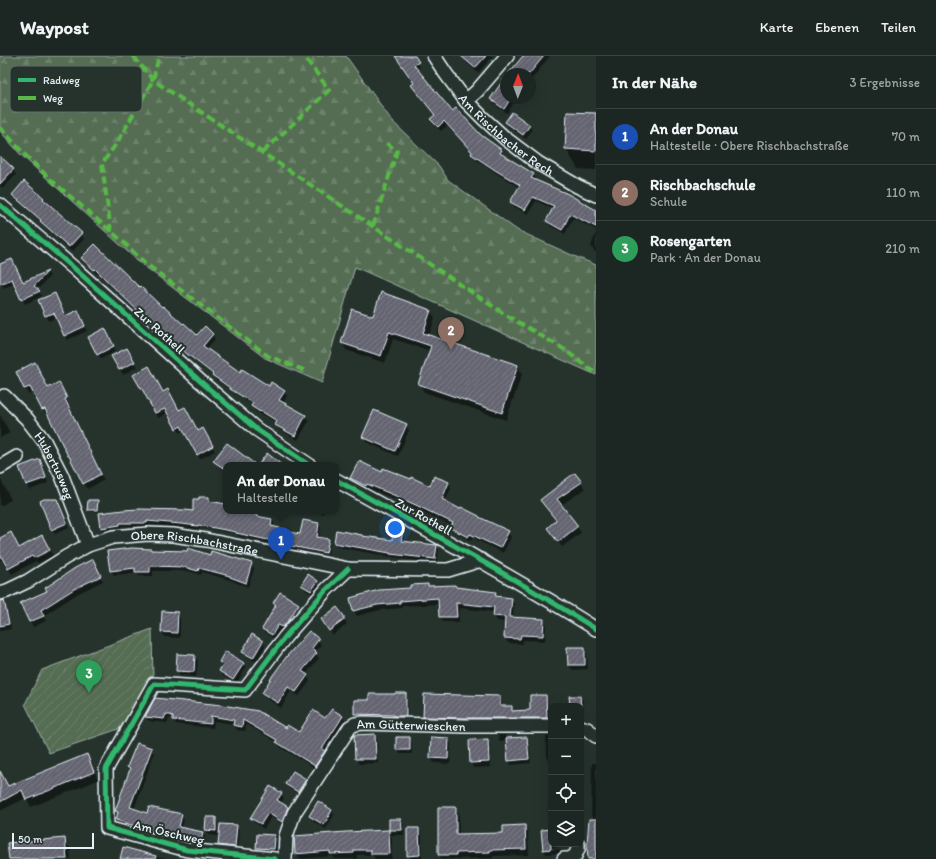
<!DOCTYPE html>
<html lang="de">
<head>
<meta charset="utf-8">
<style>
  :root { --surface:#1c2622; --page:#252e2a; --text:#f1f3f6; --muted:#a0a5a5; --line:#3a4340; --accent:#ff9aa2 }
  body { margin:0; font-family:Itim,sans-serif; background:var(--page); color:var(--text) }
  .controls { position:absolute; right:12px; bottom:12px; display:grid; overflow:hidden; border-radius:8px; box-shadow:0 4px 16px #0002 }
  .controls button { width:36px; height:36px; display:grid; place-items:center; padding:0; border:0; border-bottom:1px solid var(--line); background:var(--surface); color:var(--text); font:20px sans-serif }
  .compass { position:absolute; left:500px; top:12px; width:36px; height:36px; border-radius:50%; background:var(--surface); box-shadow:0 4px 16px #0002; rotate:1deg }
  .scale { position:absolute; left:12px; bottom:10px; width:82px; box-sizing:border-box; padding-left:4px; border:2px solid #e8f1f8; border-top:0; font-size:11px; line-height:14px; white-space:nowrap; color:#e8f1f8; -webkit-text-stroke:3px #26332d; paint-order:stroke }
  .you { position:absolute; left:395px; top:472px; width:14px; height:14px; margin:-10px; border:3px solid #fff; border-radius:50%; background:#1a73e8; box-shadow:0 0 0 6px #1a73e833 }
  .badge { display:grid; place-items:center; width:26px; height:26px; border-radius:50%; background:var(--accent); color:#fff; font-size:13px; font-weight:700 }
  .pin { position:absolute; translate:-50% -33px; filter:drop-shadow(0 1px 2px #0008) }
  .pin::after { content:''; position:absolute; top:21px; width:14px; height:12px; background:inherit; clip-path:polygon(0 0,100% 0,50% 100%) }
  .popup { position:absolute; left:223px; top:406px; width:116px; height:52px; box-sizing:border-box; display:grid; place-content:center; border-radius:8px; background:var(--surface); filter:drop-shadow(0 1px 3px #0005); font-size:13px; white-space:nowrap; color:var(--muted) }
  .popup b { font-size:15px; color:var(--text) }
  .popup::after { content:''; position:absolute; left:50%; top:100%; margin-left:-8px; border:8px solid transparent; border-top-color:var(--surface) }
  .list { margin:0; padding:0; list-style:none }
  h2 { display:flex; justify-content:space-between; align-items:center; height:52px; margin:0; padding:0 16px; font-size:17px }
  h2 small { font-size:13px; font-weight:400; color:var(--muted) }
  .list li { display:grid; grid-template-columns:26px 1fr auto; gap:12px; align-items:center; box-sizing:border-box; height:56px; padding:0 16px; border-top:1px solid var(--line) }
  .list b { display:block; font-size:15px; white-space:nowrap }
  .list p { margin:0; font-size:13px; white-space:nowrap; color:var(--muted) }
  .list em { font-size:13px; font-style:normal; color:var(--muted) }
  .icon { flex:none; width:22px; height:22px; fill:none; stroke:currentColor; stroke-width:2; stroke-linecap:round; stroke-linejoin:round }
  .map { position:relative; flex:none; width:596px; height:803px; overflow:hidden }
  header { display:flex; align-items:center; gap:24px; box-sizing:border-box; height:56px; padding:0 20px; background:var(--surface); border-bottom:1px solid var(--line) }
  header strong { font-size:19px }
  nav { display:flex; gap:22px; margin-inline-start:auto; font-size:14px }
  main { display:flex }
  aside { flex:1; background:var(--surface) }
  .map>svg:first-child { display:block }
</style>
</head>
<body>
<header>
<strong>Waypost</strong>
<nav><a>Karte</a><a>Ebenen</a><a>Teilen</a></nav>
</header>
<main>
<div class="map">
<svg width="596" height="803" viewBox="0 0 596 803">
  <defs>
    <pattern id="forest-firs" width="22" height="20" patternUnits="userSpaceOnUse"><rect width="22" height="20" fill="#556d53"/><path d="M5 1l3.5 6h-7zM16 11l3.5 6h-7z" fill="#6d826c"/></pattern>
    <pattern id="garden-furrows" width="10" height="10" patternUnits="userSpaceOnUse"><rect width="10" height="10" fill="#556d53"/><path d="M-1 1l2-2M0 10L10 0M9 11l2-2" fill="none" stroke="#6d826c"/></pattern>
    <pattern id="building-hatch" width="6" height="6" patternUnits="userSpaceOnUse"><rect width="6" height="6" fill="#656572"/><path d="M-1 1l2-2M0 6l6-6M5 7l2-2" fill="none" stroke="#7b7c87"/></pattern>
  </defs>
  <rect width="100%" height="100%" fill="#26332d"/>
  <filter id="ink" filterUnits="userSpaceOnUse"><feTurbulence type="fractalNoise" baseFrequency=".025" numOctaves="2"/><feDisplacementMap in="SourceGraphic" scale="8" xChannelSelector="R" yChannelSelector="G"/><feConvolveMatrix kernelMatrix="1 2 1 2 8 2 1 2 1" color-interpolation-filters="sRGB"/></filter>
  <g filter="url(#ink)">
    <path fill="url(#forest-firs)" stroke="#9eafa6" d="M0 0H346L392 65 439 110 448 124 517 174 574 200 596 209V319L355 211 322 327 265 302 139 206 21 99 0 75Z"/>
    <path fill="url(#garden-furrows)" stroke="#9eafa6" d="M152 573 153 627 130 669 49 697 25 648 42 614Z"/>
    <path fill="#0007" d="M396 0H413L420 11 417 14 452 57 480 80 501 95 504 99 533 119 536 123 535 124 596 155V174L573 162 565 178 550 170 547 165 553 153 536 145 528 158 514 151 512 146 520 132 499 119 475 103 472 98 473 97 447 70 441 75 434 68 432 64 436 60 415 34 412 29 414 27Z
      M464 0H493L478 17 466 6 463 1Z
      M524 0H550L530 25V18H510Z
      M506 22V42H517L507 57 494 48 491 43Z
      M596 58V114L578 113 566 93Z
      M506 66 529 70 532 74 526 83 509 71Z
      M0 102 13 114 16 119 3 132 0 130Z
      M13 139 44 142 46 147 81 178 84 183 72 196 44 170 41 165 16 144Z
      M596 176V196L594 195 591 190Z
      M83 202 139 232 162 252 197 280 212 278 215 283 206 293 240 318 270 331 284 335 287 340 283 348 306 360 309 365 298 384 279 373 276 369 277 367 264 359 263 360 255 355 252 350 253 349 234 337 232 335 216 324 214 320 191 303 145 261 144 262 98 217 97 218 85 207Z
      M0 206 1 209 23 227 47 216 50 220 37 234 42 240 25 248 15 227 4 232 0 224Z
      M39 245 65 261 79 259 87 275 67 284 57 261 49 265Z
      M430 254 435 262 429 280 518 310 522 318 506 364 424 336 419 328 431 295 393 283 385 307 346 294 342 287 373 261Z
      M107 278 116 295 101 303 98 298Z
      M127 293 137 311 123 319 113 300Z
      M17 316 48 333H62L69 348 67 349 104 424 87 433 48 358 46 359 33 336 28 338Z
      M145 335 162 337 198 376 203 374 215 395 200 403 184 374 180 377 168 357 158 362Z
      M0 359 10 377 0 382Z
      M406 369 409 374 398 400 366 386 363 381Z
      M216 406 252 409H226V416L219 411Z
      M42 409 48 427 30 434 27 429 20 411Z
      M382 418 430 432 449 427 451 432 445 446 461 454 478 461 508 476 511 481 503 497 473 482 471 485 454 476 451 472 452 470 400 445 369 433V434L354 427 352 422Z
      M0 422 11 444 0 450Z
      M581 426 585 433 561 449 577 470 581 477 562 491 552 478 548 472 556 465 545 451 542 444Z
      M208 442 210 446 226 449V455H257L258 457V461L272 464 274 467 273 471 279 473 280 475 301 479 304 466 319 468 321 471 319 482 328 484 330 487 328 499 289 492 288 491 238 480 237 478 200 471V473L149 468V470H121V472L103 474 102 471 100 458 193 457Z
      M97 445 98 447V456H90L88 454Z
      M60 449 69 472 55 478 52 473Z
      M317 455H324L323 458Z
      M402 476 404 480V486L436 490 439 494 437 507 403 503 337 491 335 487 362 480 393 485Z
      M42 480 53 500 38 507 36 505 12 518 7 510 5 511 2 504 0 505V483L18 493Z
      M151 495 211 500 251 508 254 513 248 531 234 526 233 525 202 516 201 519 188 515H153V520H139L136 517 114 519 111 514Z
      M95 509 103 525 77 538 43 560 46 565 33 571 22 548 48 536Z
      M317 526 320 531 314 539 305 534 303 529Z
      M428 531 456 533 495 537 498 541 511 543 514 548 513 562 543 564 546 569 545 585 523 584V588L508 587 505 582 506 566 497 565 494 559 495 556 459 552V566H443L440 561V548L402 550V552L380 554 357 560 354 555Z
      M274 547 298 548 301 553 291 569 286 575 281 573 275 583 265 577 263 573 276 550Z
      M5 551 8 556 11 573 0 575V553Z
      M163 556 178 557 180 562V582L165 581 162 576Z
      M343 561 346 566V569L333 579 325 568Z
      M309 576 318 584 321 589 315 596 319 602 306 618 310 625 299 640 291 635 281 652 266 642 263 637Z
      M263 586 265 590 256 606 246 600 243 596Z
      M568 592H584L587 596 588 613 572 614 569 609Z
      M195 600 198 605 196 621 180 619 177 614Z
      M220 606 243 608 246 612 236 628 223 620 220 615 223 610Z
      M405 638 408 643V665L358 663 355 658V645H370Z
      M545 640 548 645 549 666 427 665 424 661 500 641 502 645V651H511L514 656 531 655Z
      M580 641 583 645V666H581V650H571Z
      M156 643 286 673 299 678 326 664 332 654 343 661 345 666 325 697 327 701 318 714 280 691 278 687 246 668 245 675 237 674 234 668 214 665 213 672 176 668 173 663 169 662 167 667 149 665 146 661Z
      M375 679 377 684 378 707 359 708 356 703Z
      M498 679H505L507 683 527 682 529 686 531 707 511 709 509 704 507 684 499 685Z
      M546 680H551V705H549L547 700Z
      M409 682 412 687V698H400L397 693Z
      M448 683 451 687 450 708 434 707 431 702Z
      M487 684 490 689 491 711 473 712 471 707Z
      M151 693 154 698 134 753 148 758 181 759 184 764 182 772 187 777 185 786 153 780 120 769 117 764 118 759 116 755 130 715 128 711Z
      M86 699 91 706 98 724 31 751 26 742 0 755V716L8 731Z
      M592 707H596V766L591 759Z
      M293 716 306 724 308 729 301 740 289 732 286 728Z
      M270 731 281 738H279L274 747 275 748 282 739 284 742 281 747 288 752 291 757 285 770 271 761 264 773 254 766 251 762Z
      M550 739H551V760L548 755Z
      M455 752 459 758V779L505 778 525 770 528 776 529 799 493 800V802L442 803 439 799Z
      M332 754 334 759 326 773 313 765 310 760Z
      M207 762H215L218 767V780L209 779 206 774Z
      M390 764H401L403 769 404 779H390L392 781V803H375L373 799H357V803H334L332 800 299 803 296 797 346 777 390 775Z
      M236 770 239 775 237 795 222 794 219 789Z
      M419 773 422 778V803H410L408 799Z
      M551 774V788H560V791L544 793V795V793Z
      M202 776 205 781 203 790 197 789 194 784Z
      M258 779 275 780 277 784 276 786 277 788 276 797H260L257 792Z
      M64 783 70 793 71 803H10Z
      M560 793 561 797 546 798 544 795Z
      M141 799 168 803H121Z"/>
    <path fill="url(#building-hatch)" stroke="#e8f1f8" d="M395 0H415L419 6 414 9 452 55 456 52 481 79 502 94 500 97 534 118 531 122 568 138 596 154V171L570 158 562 174 546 165 554 150 533 141 525 154 510 146 520 129 495 114 471 98 472 96 444 65 438 71 430 63 435 59 411 29 414 27Z
      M461 0H486L475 12Z
      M523 0H544L529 18H508Z
      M506 20V42H511L504 53 490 43Z
      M512 56 530 69 523 79 505 66Z
      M567 56 596 57V95L565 93Z
      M0 100 14 113 0 128Z
      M24 125 44 142 43 143 82 177 69 191 40 165 41 164 12 139Z
      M95 188 139 231 140 230 162 251 163 250 183 268 184 267 197 279 205 270 213 278 203 290 240 316 242 313 269 330 271 326 285 335 279 344 306 359 295 380 275 369 277 365 261 355 260 356 251 350 253 347 230 333V332L212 319 213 318 187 298 142 257 141 258 95 213 94 214 81 202Z
      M12 203 23 226 48 215 34 230 40 235 21 244 12 223 0 228V208Z
      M381 236 431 254 423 277 518 309 502 357 418 328 431 290 389 276 381 300 341 287 352 253 373 260Z
      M55 237 65 260 78 254 85 270 64 280 54 257 45 260 38 244Z
      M105 272 114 290 97 299 88 281Z
      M127 292 135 306 119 314 111 300Z
      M35 306 48 332 59 326 67 342 65 343 101 418 83 428 69 400H68L45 353 42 354 30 331 24 333 16 316Z
      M149 310 163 336 168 333 179 354 185 351 198 375 203 372 213 390 197 399 181 370 176 373 165 353 155 357 141 331H140L133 319Z
      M374 354 407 368 395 395 362 381Z
      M227 387 239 396 256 409H226V414L213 405Z
      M267 397 282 409H258Z
      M40 403 46 422 26 429 19 411Z
      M359 405 382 416 383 412 411 423V421L430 430 434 420 449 426 442 443 460 453 461 451 479 460V461L509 475 500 492 470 478 468 481 450 472 453 467 420 451 396 440 367 428 366 430 350 422Z
      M575 417 582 426 557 443 578 470 558 486 547 472 556 464 540 444 562 427H561Z
      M199 441H209V445L226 448V455H257L256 460 272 463 271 470 280 472 279 474 300 478 303 464 319 467 317 481 329 483 326 497 286 489V488L236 477V476L199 469 198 470 181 468 147 465V467H120V469L101 472 99 457 123 454 139 453 185 454 193 455V443H199Z
      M44 443H57L67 467 51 474 40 445Z
      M88 444H98L97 454H87Z
      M336 474 362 479V480L392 484 393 474 403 475 401 485 437 489 435 503 390 498V497L334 487Z
      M11 476 19 492 42 479 50 494 34 502 32 500 8 513 0 498V482Z
      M132 492 151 493V494L187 495 188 492 210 499 211 495 252 507 246 527 230 521V520L199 512 198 515 184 511 150 510V516H135V512L110 515 107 495Z
      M93 503 101 520 74 533 41 554 44 560 29 566 20 547 47 535 45 532 75 512Z
      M308 518 318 525 311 535 301 529Z
      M428 528V530L455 529 456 531 496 536 495 540 512 542 510 561 544 563 543 580 521 579 520 583 504 582 505 561 493 560 494 551 456 547 457 561H439L438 542 400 545V547L377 549 353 555 350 542 379 534 410 532V529Z
      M280 536 299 548 288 565 283 571 278 569 272 579 262 573 276 549 273 547Z
      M4 544 9 568 0 570V545Z
      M337 551 344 560V564L329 575 321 563Z
      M162 555 178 556 177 577 161 576Z
      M309 575 319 583 312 592 317 597 302 615 308 619 296 636 288 631 278 647 262 637 273 619 287 600Z
      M252 578 263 585 253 602 242 596Z
      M567 591H585V609H568Z
      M225 595 244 607 233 624 219 615 223 608 219 606Z
      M177 598 195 599 194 616 176 615Z
      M395 637H406V660H394V659L354 658V644H369V638H395Z
      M424 638 500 640V650H512V655L530 654V639H546L547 662H465L423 661Z
      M569 640H580L581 650H570Z
      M155 642 222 649 258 655 286 672 287 669 299 676 313 654 325 662 332 653 343 660 322 693 325 695 315 710 276 686 277 684 243 664 242 671 233 669 234 664 211 660V668L173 664V660L166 658 164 663 145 661Z
      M375 678 376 703H355L354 679Z
      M396 681H410V694H396Z
      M431 681 449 682 448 703 430 702Z
      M527 681 529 703 508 705 506 682Z
      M488 683 489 706 470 707 469 684Z
      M137 687 152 692 130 751 147 757 149 751 182 758 179 771 203 776 201 786 150 775 116 764 118 756 115 755 130 713 127 711Z
      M87 698 94 716 26 744 22 734 0 746V715L8 730Z
      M293 715 306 723 298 736 285 728Z
      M270 730 282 737 277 744 288 751 282 766 268 757 261 768 250 762Z
      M318 745 332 754 324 769 309 760Z
      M438 751H456V778L503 777V770L525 769 526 793 490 794V796L456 797V799H438Z
      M206 761H216V775L205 774Z
      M389 763H401L402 774H389Z
      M589 763H596V803H588L587 788Z
      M220 768 237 769 235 791 218 789Z
      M407 772H419L420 799 407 800Z
      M551 773V793L543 794 541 774Z
      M389 774 390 798H371V794H354V797L330 798V795L295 798 294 780 346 776Z
      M257 778 275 779 273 782H275L274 793 256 792Z
      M65 782 67 803H9L7 787Z
      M123 791 156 800 155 803H120Z"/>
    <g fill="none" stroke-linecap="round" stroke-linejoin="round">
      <defs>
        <g id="minor">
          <path id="s1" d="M434 0 446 18 466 45 484 63 506 83 538 107 577 130 596 139"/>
          <path d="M466 45 477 35 507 0"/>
          <path d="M0 149 75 213 200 325 256 373 309 409"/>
          <path id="s2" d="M4 340 27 363 44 385 62 420 88 489"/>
          <path d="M0 411 17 401"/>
          <path d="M336 424C423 472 511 520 596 573"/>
          <path id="s3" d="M0 537 7 535 28 525 66 501 88 489 113 481 148 478 173 479 206 484 348 513 448 514 481 504"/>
          <path d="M581 671 587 673 596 680"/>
          <path d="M275 803 187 794 107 772 106 713 154 628 245 634 285 581 326 534 348 513"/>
          <path id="s4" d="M285 803 286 780 294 757 350 671 355 668 363 667 465 670H551"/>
          <path d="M564 803H569L575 800 578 793V788"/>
        </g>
      </defs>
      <use href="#minor" stroke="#e8f1f8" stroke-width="16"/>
      <use href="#minor" stroke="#26332d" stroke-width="13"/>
      <path stroke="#58b947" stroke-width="4" stroke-dasharray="8 4" stroke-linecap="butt" d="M133 0 153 24 506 259 562 292 596 317
        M0 71 24 98 50 123 121 184 145 207 268 300 306 315
        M263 96 329 34 304 0
        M373 170 397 95 385 86
        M111 176 102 108 118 85 153 24 159 0"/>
      <defs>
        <path id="cycleway" d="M0 149 75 213 200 325 256 373 309 409
          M336 424C423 472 511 520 596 573
          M275 803 187 794 107 772 106 713 154 628 245 634 285 581 326 534 348 513"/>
      </defs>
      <use href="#cycleway" stroke="#26332d" stroke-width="8"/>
      <use href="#cycleway" stroke="#33b770" stroke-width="5"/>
    </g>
  </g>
  <g text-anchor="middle" stroke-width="4" stroke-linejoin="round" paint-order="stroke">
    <g font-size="13" fill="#e8f1f8" stroke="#26332d">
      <text dy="5" stroke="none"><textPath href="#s1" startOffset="108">Am Rischbacher Rech</textPath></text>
      <text transform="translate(160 274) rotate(42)" y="5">Zur Rothell</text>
      <text dy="5" stroke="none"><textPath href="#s2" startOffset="87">Hubertusweg</textPath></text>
      <text transform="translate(424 460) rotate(29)" y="5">Zur Rothell</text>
      <text dy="5" stroke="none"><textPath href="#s3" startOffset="209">Obere Rischbachstraße</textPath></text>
      <text dy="5" stroke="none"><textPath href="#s4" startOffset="212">Am Gütterwieschen</textPath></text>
      <text transform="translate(169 776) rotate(13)" y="5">Am Öschweg</text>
    </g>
  </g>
  <rect x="10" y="10" width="132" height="46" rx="6" fill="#26332d" stroke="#606c6a" stroke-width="1"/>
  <rect x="18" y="22" width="18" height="4" fill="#33b770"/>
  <rect x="18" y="40" width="18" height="4" fill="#58b947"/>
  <g font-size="11" fill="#e8f1f8">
    <text x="43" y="28">Radweg</text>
    <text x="43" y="46">Weg</text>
  </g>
</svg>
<div class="controls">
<button>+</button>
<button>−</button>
<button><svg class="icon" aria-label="locate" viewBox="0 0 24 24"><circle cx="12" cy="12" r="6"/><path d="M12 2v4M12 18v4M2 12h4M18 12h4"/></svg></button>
<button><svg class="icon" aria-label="layers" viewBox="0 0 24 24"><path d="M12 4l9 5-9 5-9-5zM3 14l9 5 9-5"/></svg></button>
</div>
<svg class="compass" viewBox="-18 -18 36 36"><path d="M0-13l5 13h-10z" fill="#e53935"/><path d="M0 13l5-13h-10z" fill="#a0a5a5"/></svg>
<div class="scale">50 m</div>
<div class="you"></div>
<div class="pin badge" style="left:281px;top:504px;background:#1a4fb4">1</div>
<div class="popup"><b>An der Donau</b>Haltestelle</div>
<div class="pin badge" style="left:451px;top:294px;background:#8d6e63">2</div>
<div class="pin badge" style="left:89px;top:637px;background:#2e9e5b">3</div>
</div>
<aside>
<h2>In der Nähe<small>3 Ergebnisse</small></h2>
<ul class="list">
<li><span class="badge" style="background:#1a4fb4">1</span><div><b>An der Donau</b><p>Haltestelle · Obere Rischbachstraße</p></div><em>70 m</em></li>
<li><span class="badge" style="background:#8d6e63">2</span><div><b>Rischbachschule</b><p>Schule</p></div><em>110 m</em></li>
<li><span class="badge" style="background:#2e9e5b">3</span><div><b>Rosengarten</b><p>Park · An der Donau</p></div><em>210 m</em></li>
</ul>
</aside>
</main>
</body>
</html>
